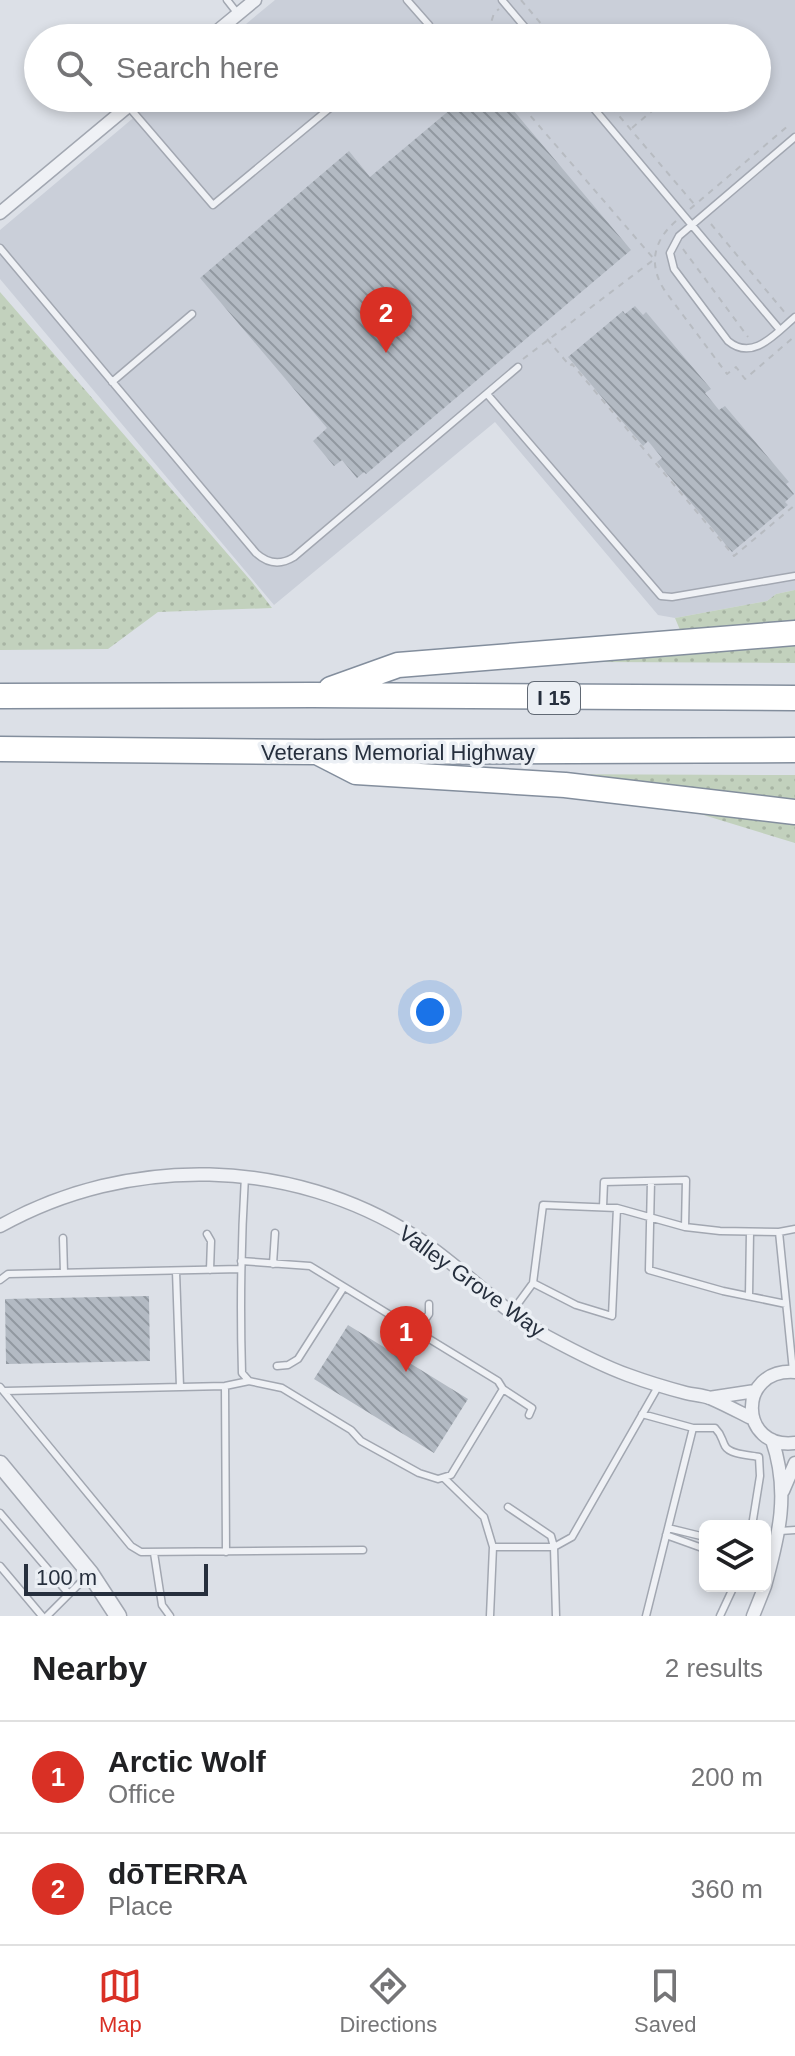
<!DOCTYPE html>
<html lang="en">
<head>
<meta charset="utf-8">
<style>
  :root { --surface:#fff; --page:#f2f2f2; --text:#202124; --muted:#757577; --line:#e0e0e0; --accent:#d93025 }
  body { margin:0; font-family:Helvetica,sans-serif; background:var(--page); color:var(--text) }
  .controls { position:absolute; right:24px; bottom:24px; display:grid; overflow:hidden; border-radius:12px; box-shadow:0 4px 12px #0003 }
  .controls button { width:72px; height:72px; display:grid; place-items:center; padding:0; border:0; border-bottom:2px solid var(--line); background:var(--surface); color:var(--text); font:40px sans-serif }
  .scale { position:absolute; left:24px; bottom:20px; width:184px; box-sizing:border-box; padding-left:8px; border:4px solid #262f3d; border-top:0; font-size:22px; line-height:28px; white-space:nowrap; color:#262f3d; -webkit-text-stroke:6px #ebeff4; paint-order:stroke }
  .you { position:absolute; left:430px; top:1012px; width:28px; height:28px; margin:-20px; border:6px solid #fff; border-radius:50%; background:#1a73e8; box-shadow:0 0 0 12px #1a73e833 }
  .badge { display:grid; place-items:center; width:52px; height:52px; border-radius:50%; background:var(--accent); color:#fff; font-size:26px; font-weight:700 }
  .pin { position:absolute; translate:-50% -66px; filter:drop-shadow(0 2px 4px #0008) }
  .pin::after { content:''; position:absolute; top:42px; width:28px; height:24px; background:inherit; clip-path:polygon(0 0,100% 0,50% 100%) }
  .list { margin:0; padding:0; list-style:none }
  h2 { display:flex; justify-content:space-between; align-items:center; height:104px; margin:0; padding:0 32px; font-size:34px }
  h2 small { font-size:26px; font-weight:400; color:var(--muted) }
  .list li { display:grid; grid-template-columns:52px 1fr auto; gap:24px; align-items:center; box-sizing:border-box; height:112px; padding:0 32px; border-top:2px solid var(--line) }
  .list b { display:block; font-size:30px; white-space:nowrap }
  .list p { margin:0; font-size:26px; white-space:nowrap; color:var(--muted) }
  .list em { font-size:26px; font-style:normal; color:var(--muted) }
  .icon { flex:none; width:44px; height:44px; fill:none; stroke:currentColor; stroke-width:2; stroke-linecap:round; stroke-linejoin:round }
  .map { position:relative; flex:none; width:795px; height:1616px; overflow:hidden }
  .search { position:absolute; background:var(--surface); box-shadow:0 4px 12px #0003; left:24px; right:24px; top:24px; height:88px; display:flex; align-items:center; gap:20px; box-sizing:border-box; padding:0 28px; border-radius:44px; color:var(--muted); font-size:30px }
  .sheet { height:328px; background:var(--surface) }
  nav { display:flex; justify-content:space-around; align-items:center; box-sizing:border-box; height:112px; border-top:2px solid var(--line); background:var(--surface); font-size:22px; color:var(--muted) }
  nav a { display:grid; justify-items:center; gap:4px }
  nav .on { color:var(--accent) }
  .map>svg:first-child { display:block }
</style>
</head>
<body>
<div class="map">
<svg width="795" height="1616" viewBox="0 0 795 1616">
  <defs>
    <pattern id="grass-dots" width="8" height="8" patternUnits="userSpaceOnUse" patternTransform="scale(2)"><rect width="8" height="8" fill="#c2d1bd"/><path d="M2 2h.1M6 6h.1" fill="none" stroke="#a7b4a3" stroke-width="1.8" stroke-linecap="round"/></pattern>
    <pattern id="building-back-hatch" width="6" height="6" patternUnits="userSpaceOnUse" patternTransform="scale(2)"><rect width="6" height="6" fill="#b3bac3"/><path d="M-1 5l2 2M0 0l6 6M5-1l2 2" fill="none" stroke="#9198a0"/></pattern>
  </defs>
  <rect width="100%" height="100%" fill="#dce0e7"/>
  <path fill="#cacfd9" d="M275 0H795V590L776 594 767 601 675 618 658 615 495 422 274 605 0 279V230L157 98H757V38H229Z"/>
  <path fill="url(#grass-dots)" d="M0 292 252 582 272 608 158 612 108 649 0 650Z
    M795 590V620L680 630 675 618 767 601 776 594Z
    M795 642V663L595 662Z
    M522 774 795 775V800L595 783Z
    M697 808 795 818V843L697 813Z"/>
  <path fill="url(#building-back-hatch)" d="M464 98H503L631 250 366 474 364 472 357 478 342 460 334 466 313 441 327 428 200 278 349 151 370 177Z
    M635 306 643 315 646 312 711 389 705 393 719 410 725 406 789 482 786 484 794 494 785 502 788 505 732 552 657 462 662 458 648 441 643 446 568 357 623 311 625 314Z
    M149 1296 150 1361 6 1364 5 1299Z
    M348 1325 468 1399 434 1453 314 1379Z"/>
  <g fill="none" stroke-linecap="round" stroke-linejoin="round">
    <defs>
      <path id="service" d="M227 0 238 14
        M407 0 429 25 414 38
        M502 0 534 38
        M585 98 780 330
        M128 106 213 205 342 98
        M795 137 679 236 670 253 674 269 728 341C753 362 776 333 795 317
        M0 248 256 553C268 564 281 565 294 557L518 367
        M112 382 192 314
        M487 394 661 596 672 597 795 576
        M651 1181 649 1270 723 1291 786 1304
        M603 1207 604 1182 686 1180 685 1227
        M779 1232 793 1371
        M207 1234 211 1241 210 1270
        M63 1238 64 1273
        M241 1261 310 1266 498 1381 503 1389 451 1475 438 1479 419 1473 361 1441 351 1430 282 1388 249 1381 242 1373C240 1307 241 1242 245 1176
        M273 1264 275 1233
        M176 1271 180 1387
        M0 1280 8 1274 241 1269
        M533 1283 576 1305 612 1316 617 1208
        M749 1296 750 1232
        M511 1313 533 1283 543 1205 617 1208 685 1227 720 1231 779 1232 795 1229
        M417 1331 429 1314V1304
        M277 1366 288 1365 298 1359 344 1287
        M225 1386 226 1552
        M0 1387 131 1546 141 1552 363 1550
        M503 1389 532 1408 529 1415
        M5 1391 225 1386 249 1381
        M642 1414 693 1428 646 1616
        M693 1428H715C722 1435 721 1438 725 1446 730 1455 750 1455 759 1457L760 1476 752 1526
        M445 1479 484 1517 493 1547H554L572 1537 659 1385
        M508 1507 551 1536 554 1547 556 1616
        M0 1513 69 1594
        M668 1528 705 1537
        M780 1531 795 1530
        M666 1535 705 1549
        M154 1553 162 1605 170 1616
        M0 1566 42 1616
        M47 1616 88 1575
        M490 1616 493 1547
        M720 1616 734 1586"/>
      <path id="minor" d="M209 38 255 0
        M0 213 138 98
        M0 1226C129 1154 291 1157 416 1237 462 1267 498 1308 546 1336 572 1350 600 1365 628 1375 647 1382 667 1388 686 1393 694 1395 702 1395 710 1398 724 1404 739 1412 753 1419
        M795 1372C736 1368 739 1450 795 1443
        M709 1398 755 1391
        M783 1491 795 1463
        M765 1586C779 1535 790 1492 772 1440
        M753 1616 765 1586"/>
      <path id="tertiary" d="M0 1464 90 1573 118 1616"/>
      <path id="motorway" d="M331 689 398 665 795 633
        M0 696 312 695 795 698
        M0 749 317 752 795 750
        M319 753 356 772 565 785 795 812"/>
    </defs>
    <use href="#service" stroke="#a2a7b1" stroke-width="9"/>
    <use href="#minor" stroke="#a2a7b1" stroke-width="15"/>
    <use href="#tertiary" stroke="#a2a7b1" stroke-width="19"/>
    <use href="#motorway" stroke="#838e9d" stroke-width="27"/>
    <path stroke="#b7bbc1" stroke-width="2" stroke-dasharray="6 6" stroke-linecap="butt" d="M521 0 553 38
      M476 38 490 26 494 13 499 9
      M515 98 654 259
      M604 98 694 204
      M632 128 667 98
      M690 209 789 125
      M676 221C653 241 648 265 665 291L727 374 736 367 745 379 795 336
      M711 224 786 314
      M683 249 748 337
      M547 339 570 366 572 364 734 556 795 505
      M523 359 652 261"/>
    <use href="#service" stroke="#eff1f5" stroke-width="6"/>
    <use href="#minor" stroke="#eff1f5" stroke-width="12"/>
    <use href="#tertiary" stroke="#eff1f5" stroke-width="16"/>
    <use href="#motorway" stroke="#fff" stroke-width="24"/>
  </g>
  <g text-anchor="middle" stroke-width="7" stroke-linejoin="round" paint-order="stroke">
    <rect fill="#ebeff4" stroke="#616974" stroke-width="2" x="528" y="682" width="52" height="32" rx="6"/>
    <g font-size="20" font-weight="bold" fill="#262f3d">
      <text x="554" y="705">I 15</text>
    </g>
    <g font-size="22" fill="#262f3d" stroke="#ebeff4">
      <text x="398" y="760">Veterans Memorial Highway</text>
      <text transform="translate(472 1281) rotate(36)" y="8">Valley Grove Way</text>
    </g>
  </g>
</svg>
<div class="controls">
<button><svg class="icon" aria-label="layers" viewBox="0 0 24 24"><path d="M12 4l9 5-9 5-9-5zM3 14l9 5 9-5"/></svg></button>
</div>
<div class="scale">100 m</div>
<div class="you"></div>
<div class="pin badge" style="left:406px;top:1372px">1</div>
<div class="pin badge" style="left:386px;top:353px">2</div>
<div class="search"><svg class="icon" aria-label="search" viewBox="0 0 24 24"><circle cx="10" cy="10" r="6"/><path d="M15 15l6 6"/></svg>Search here</div>
</div>
<section class="sheet">
<h2>Nearby<small>2 results</small></h2>
<ul class="list">
<li><span class="badge">1</span><div><b>Arctic Wolf</b><p>Office</p></div><em>200 m</em></li>
<li><span class="badge">2</span><div><b>dōTERRA</b><p>Place</p></div><em>360 m</em></li>
</ul>
</section>
<nav>
<a class="on"><svg class="icon" aria-label="map" viewBox="0 0 24 24"><path d="M3 6l6-2 6 2 6-2v14l-6 2-6-2-6 2zM9 4v14M15 6v14"/></svg>Map</a>
<a><svg class="icon" aria-label="directions" viewBox="0 0 24 24"><path d="M12 3l9 9-9 9-9-9zM9 14v-3h6M13 9l2 2-2 2"/></svg>Directions</a>
<a><svg class="icon" aria-label="saved" viewBox="0 0 24 24"><path d="M7 4h10v16l-5-4-5 4z"/></svg>Saved</a>
</nav>
</body>
</html>
